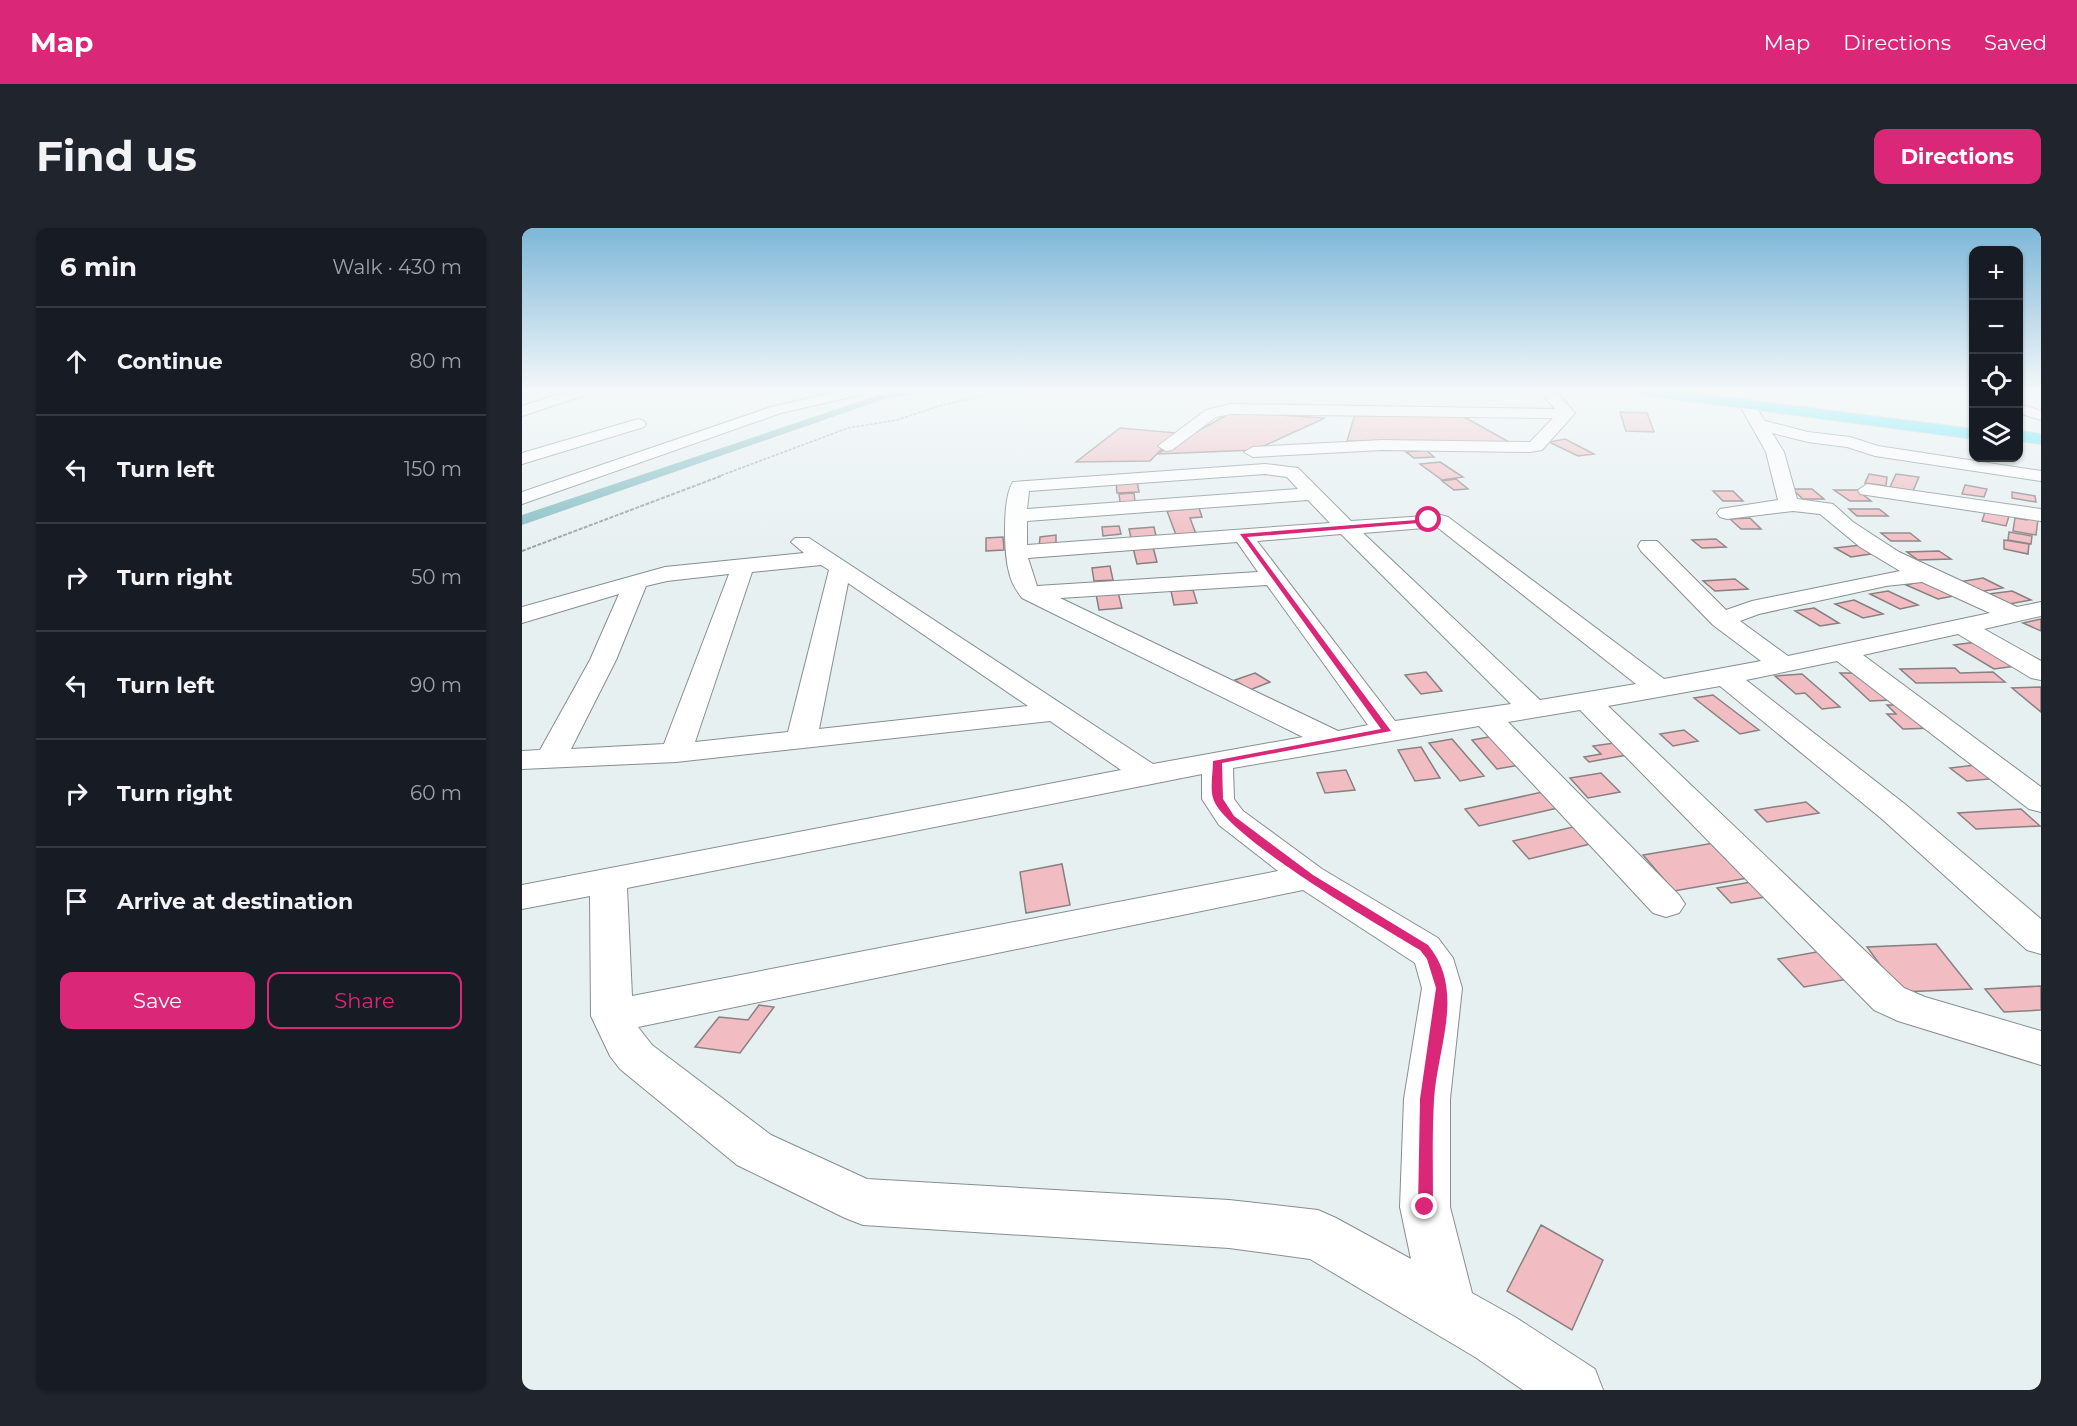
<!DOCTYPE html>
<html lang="en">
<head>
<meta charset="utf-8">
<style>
  :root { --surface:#171b24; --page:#20242c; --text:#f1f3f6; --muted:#9ea1a6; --line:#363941; --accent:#db2777 }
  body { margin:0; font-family:Montserrat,sans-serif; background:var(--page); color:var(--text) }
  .controls { position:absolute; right:18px; top:18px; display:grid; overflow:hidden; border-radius:12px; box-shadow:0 2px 4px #0004 }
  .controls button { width:54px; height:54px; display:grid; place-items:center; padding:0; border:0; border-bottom:2px solid var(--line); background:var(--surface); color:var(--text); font:30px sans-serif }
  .stop { position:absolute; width:18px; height:18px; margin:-14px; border:4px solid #db2777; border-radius:50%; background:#fff }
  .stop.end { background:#db2777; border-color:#fff; box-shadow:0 2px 6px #0008 }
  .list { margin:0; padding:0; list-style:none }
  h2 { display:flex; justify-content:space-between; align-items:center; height:78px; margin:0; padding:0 24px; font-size:26px }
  h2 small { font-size:20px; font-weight:400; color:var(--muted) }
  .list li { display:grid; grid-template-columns:39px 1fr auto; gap:18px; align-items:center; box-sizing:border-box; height:108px; padding:0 24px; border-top:2px solid var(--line) }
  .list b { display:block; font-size:22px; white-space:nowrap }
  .list em { font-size:20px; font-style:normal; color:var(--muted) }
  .actions { display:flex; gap:12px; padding:18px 24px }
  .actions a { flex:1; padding:14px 0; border:2px solid var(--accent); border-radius:12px; text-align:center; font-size:21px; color:var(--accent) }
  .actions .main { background:var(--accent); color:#fff }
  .icon { flex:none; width:33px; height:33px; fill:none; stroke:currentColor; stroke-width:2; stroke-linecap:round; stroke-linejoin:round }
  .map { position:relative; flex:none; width:1519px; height:1162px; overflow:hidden; border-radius:12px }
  header { display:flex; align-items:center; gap:36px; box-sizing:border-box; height:84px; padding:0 30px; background:var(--accent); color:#fff }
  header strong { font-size:28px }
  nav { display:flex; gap:33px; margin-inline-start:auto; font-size:21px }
  .intro { display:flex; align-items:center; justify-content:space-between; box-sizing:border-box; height:144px; padding:0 36px }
  h1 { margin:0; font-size:42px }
  .button { padding:15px 27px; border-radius:12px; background:var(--accent); color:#fff; font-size:21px; font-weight:700 }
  main { display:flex; gap:36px; padding:0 36px }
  aside { flex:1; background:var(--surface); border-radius:12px; box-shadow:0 2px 4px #0004 }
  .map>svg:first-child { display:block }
</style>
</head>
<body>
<header>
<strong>Map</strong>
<nav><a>Map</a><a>Directions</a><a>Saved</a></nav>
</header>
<div class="intro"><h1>Find us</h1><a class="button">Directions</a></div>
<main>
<aside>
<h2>6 min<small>Walk · 430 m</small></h2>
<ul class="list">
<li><svg class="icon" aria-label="ahead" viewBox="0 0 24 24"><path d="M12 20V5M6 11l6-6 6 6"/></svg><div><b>Continue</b></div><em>80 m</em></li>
<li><svg class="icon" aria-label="left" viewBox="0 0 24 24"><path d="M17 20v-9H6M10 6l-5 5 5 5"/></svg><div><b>Turn left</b></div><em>150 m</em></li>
<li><svg class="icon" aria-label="right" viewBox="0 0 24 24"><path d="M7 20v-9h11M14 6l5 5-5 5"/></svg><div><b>Turn right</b></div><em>50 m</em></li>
<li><svg class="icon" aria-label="left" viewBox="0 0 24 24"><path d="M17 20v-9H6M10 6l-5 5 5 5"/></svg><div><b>Turn left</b></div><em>90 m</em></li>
<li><svg class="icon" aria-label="right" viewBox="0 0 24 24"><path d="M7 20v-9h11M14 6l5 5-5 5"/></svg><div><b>Turn right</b></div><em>60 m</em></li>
<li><svg class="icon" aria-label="arrive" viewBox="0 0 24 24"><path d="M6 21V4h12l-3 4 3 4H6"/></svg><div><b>Arrive at destination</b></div></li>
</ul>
<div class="actions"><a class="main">Save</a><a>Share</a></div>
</aside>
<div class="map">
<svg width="1519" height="1162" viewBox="0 0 1519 1162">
  <rect width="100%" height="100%" fill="#e7f0f1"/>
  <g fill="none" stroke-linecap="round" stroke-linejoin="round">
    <path fill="#80bbc1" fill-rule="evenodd" d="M369 163H400L394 167 365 170 0 297V287Z"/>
  </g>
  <path fill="#f1bcc2" stroke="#888081" stroke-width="1.5" d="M710 184 803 190 733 222 635 226Z
    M1098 184 1125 185 1132 204 1104 203Z
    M935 185 996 219 825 213 833 186Z
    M598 200 655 205 628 233 554 234Z
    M1043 211 1072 226 1056 228 1027 214Z
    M904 222 912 229 892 230 884 224Z
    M918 234 941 249 920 252 898 236Z
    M1347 246 1365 249 1364 258 1343 255Z
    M1374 246 1397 249 1391 263 1368 259Z
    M934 251 946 261 932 262 920 253Z
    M615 253 617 264 595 265 594 254Z
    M1443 257 1465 261 1462 269 1440 266Z
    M1270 261H1290L1302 271H1281Z
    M1312 262H1335L1349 273H1328Z
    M1191 263H1211L1221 273H1201Z
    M1490 264 1513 268 1514 274 1490 270Z
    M612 265 613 274H598L597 266Z
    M677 280 680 289 668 290 674 306 654 307 645 283Z
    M1327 281H1357L1366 288H1335Z
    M1463 284 1487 288 1484 298 1460 293Z
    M1506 289 1516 291 1514 307 1491 303 1493 290 1505 292Z
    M1228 290 1239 301H1219L1208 291Z
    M597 298 599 306 581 308 580 299Z
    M632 299 634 308 609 310 607 301Z
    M1487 304 1510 308 1509 316 1486 312Z
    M1359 305H1388L1398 313H1369Z
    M534 307V319L517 320 518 309Z
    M481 309 482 322 464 323V310Z
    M1194 311 1204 319 1180 320 1170 312Z
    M1482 312 1507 316 1506 326 1482 321Z
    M1339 317 1355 325 1329 329 1313 320Z
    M631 319 635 334 615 336 611 320Z
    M1417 323 1429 331 1396 332 1385 324Z
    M588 338 591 352 572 353 570 340Z
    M1461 350 1481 360 1456 364 1436 354Z
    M1213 351 1226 361 1193 363 1181 353Z
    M1405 352 1437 367 1416 371 1384 357Z
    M671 362 675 375 652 377 649 363Z
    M1366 363 1396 377 1378 381 1348 366Z
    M1490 363 1509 372 1487 376 1467 366Z
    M596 364 600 380 577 382 574 366Z
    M1332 372 1361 386 1341 390 1313 376Z
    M1292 380 1317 395 1298 398 1273 383Z
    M1519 391V403L1501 395Z
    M1454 414 1494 438 1472 441 1432 417Z
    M1433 440 1438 445 1471 444 1483 454 1394 455 1378 441Z
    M904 444 920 463 899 466 883 447Z
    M733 445 748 454 728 462 713 452Z
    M1318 445H1338L1369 472 1348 473Z
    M1280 446 1318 479 1300 481 1283 465 1274 466 1253 448Z
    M1519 459V484L1490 460Z
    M1191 467 1237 502 1218 506 1172 470Z
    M1365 477H1387L1413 500 1381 501 1365 486H1374Z
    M1162 502 1176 513 1151 518 1138 506Z
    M972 508 998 537 975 541 950 512Z
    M930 511 962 548 938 553 907 515Z
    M1092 515 1105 527 1067 534 1062 529 1079 526 1071 518Z
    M899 519 918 550 893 553 876 522Z
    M1462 536 1479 550 1445 553 1428 540Z
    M824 542 833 562 803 565 795 545Z
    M1079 545 1098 564 1066 570 1048 550Z
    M1025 563 1040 579 957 598 943 581Z
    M1284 574 1297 585 1245 594 1233 582Z
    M1499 581 1518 598 1454 601 1436 585Z
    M1055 598 1072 615 1007 631 991 613Z
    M1198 614 1237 648 1152 663 1121 627Z
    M540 636 548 677 504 685 498 644Z
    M1229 654 1243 669 1209 675 1195 660Z
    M1414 716 1450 761 1378 764 1345 719Z
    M1300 723 1326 751 1282 759 1256 731Z
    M1519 758V782L1482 784 1463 761Z
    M237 777 252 779 218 825 173 819 197 789 226 792Z
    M1019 997 1081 1032 1050 1102 985 1063Z"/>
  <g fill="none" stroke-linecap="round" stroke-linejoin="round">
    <defs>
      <path id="minor" d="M47 163H68L66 166 0 188V178Z
        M318 163H343L341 166 259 185 0 276V264L249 179Z
        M1018 163H1033L1053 185 1020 222 1008 224 860 222 731 229 722 224 731 219 860 212 1008 214 1031 190 709 186 694 189 650 222 644 223 636 218 684 182 709 176 1033 181Z
        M1225 171 1230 173 1243 193 1286 204 1328 209 1356 218 1519 243V253L1353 228 1325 219 1286 214 1250 205 1262 224 1275 271 1311 276 1331 294 1377 324 1495 379 1519 374V388L1462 401 1519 433V452L1509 450 1436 406 1341 427 1519 559V584L1507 581 1315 433 1224 452 1384 577 1519 691V726L1505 722 1360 591 1198 458 1086 478 1382 760 1403 769 1519 803V837L1376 793 1352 782 1058 482 986 494 1157 667 1163 676 1157 685 1144 689 1131 685 957 498 711 540 712 571 721 583 800 641 916 710 931 730 940 760 928 871V979L950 1065 993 1089 1073 1141 1081 1162H1001L953 1129 788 1031 707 1020 341 997 323 990 215 937 98 841 88 828 69 788 68 668 0 681V657L599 542 528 493 154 534 0 541V523L18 522 68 432 97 366 0 395V379L143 339 282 325 269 314 273 310H287L631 536 781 509 500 370C494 362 489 354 487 344 482 326 480 270 491 254L743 236 776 240 829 293 919 287 926 289 1142 451 1239 433 1191 397 1119 323 1116 318 1119 313H1135L1204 382 1230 373 1378 343 1338 319 1298 286 1271 283 1205 291 1198 289 1195 285 1198 281 1256 272 1244 224 1217 176ZM743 246 765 249 776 261 505 281 507 263ZM786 272 808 295 505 317V293ZM915 299 1114 456 1018 472 841 305ZM819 306 989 476 873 493 735 313ZM715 314 736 344 515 358 506 330ZM299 337 307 342 266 504 173 514 230 344ZM207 346 142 516 49 521 94 432 124 358 145 353ZM1400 354 1468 385 1266 428 1218 393 1237 386 1364 358ZM326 355 506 478 297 501ZM745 357 846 497 816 503 538 370ZM680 546V571L697 597 756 643 110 768 105 660ZM781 662 893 735 900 760 882 871 878 979 889 1031 814 990 796 982 707 972 345 951 249 907 130 817 116 799Z
        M1496 175 1519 183V192L1496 185Z
        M116 191 122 193 124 196 122 199 0 236V225Z
        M1345 256 1519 281V293L1338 266 1336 262Z"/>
      <path id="highway" d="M1116 163H1154L1452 201V211L1123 167Z
        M1496 203 1519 206V216L1496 213Z"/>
    </defs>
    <use href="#minor" stroke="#868e8f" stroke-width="2"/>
    <use href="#highway" stroke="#cacbcb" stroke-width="2"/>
    <path stroke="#99a0a0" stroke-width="1.5" stroke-dasharray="3 1.5" stroke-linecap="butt" d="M195 249 326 200 375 192 420 177 484 163"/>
    <path stroke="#99a0a0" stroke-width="2" stroke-dasharray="4 1.5" stroke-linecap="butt" d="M0 323 199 248"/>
    <use href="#minor" fill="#fff" fill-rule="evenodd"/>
    <use href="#highway" fill="#3ce6f6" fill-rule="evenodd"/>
  </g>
  <linearGradient id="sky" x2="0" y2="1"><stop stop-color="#7eb7d8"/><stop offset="0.5" stop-color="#f4f8f9"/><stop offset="1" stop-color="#f4f8f9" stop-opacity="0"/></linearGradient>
  <rect width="1519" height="325" fill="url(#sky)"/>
  <path fill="#db2777" d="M907 291 909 294 725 309 869 503 700 535 701 571 712 588 791 647 906 717C944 762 915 820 912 872 910 908 911 943 911 979L908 983 903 986 898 983 896 979 898 871 914 760 905 731 898 722C860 699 701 607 691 570 688 560 691 544 691 533L859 501 718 306Z"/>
</svg>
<div class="controls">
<button>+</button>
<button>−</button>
<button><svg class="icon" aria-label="locate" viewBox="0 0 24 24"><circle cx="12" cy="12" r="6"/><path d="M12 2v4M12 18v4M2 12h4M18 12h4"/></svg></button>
<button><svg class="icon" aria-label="layers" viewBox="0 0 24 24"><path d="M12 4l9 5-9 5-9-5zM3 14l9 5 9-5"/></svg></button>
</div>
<div class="stop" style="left:907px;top:292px"></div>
<div class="stop end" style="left:903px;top:979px"></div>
</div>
</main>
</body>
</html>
